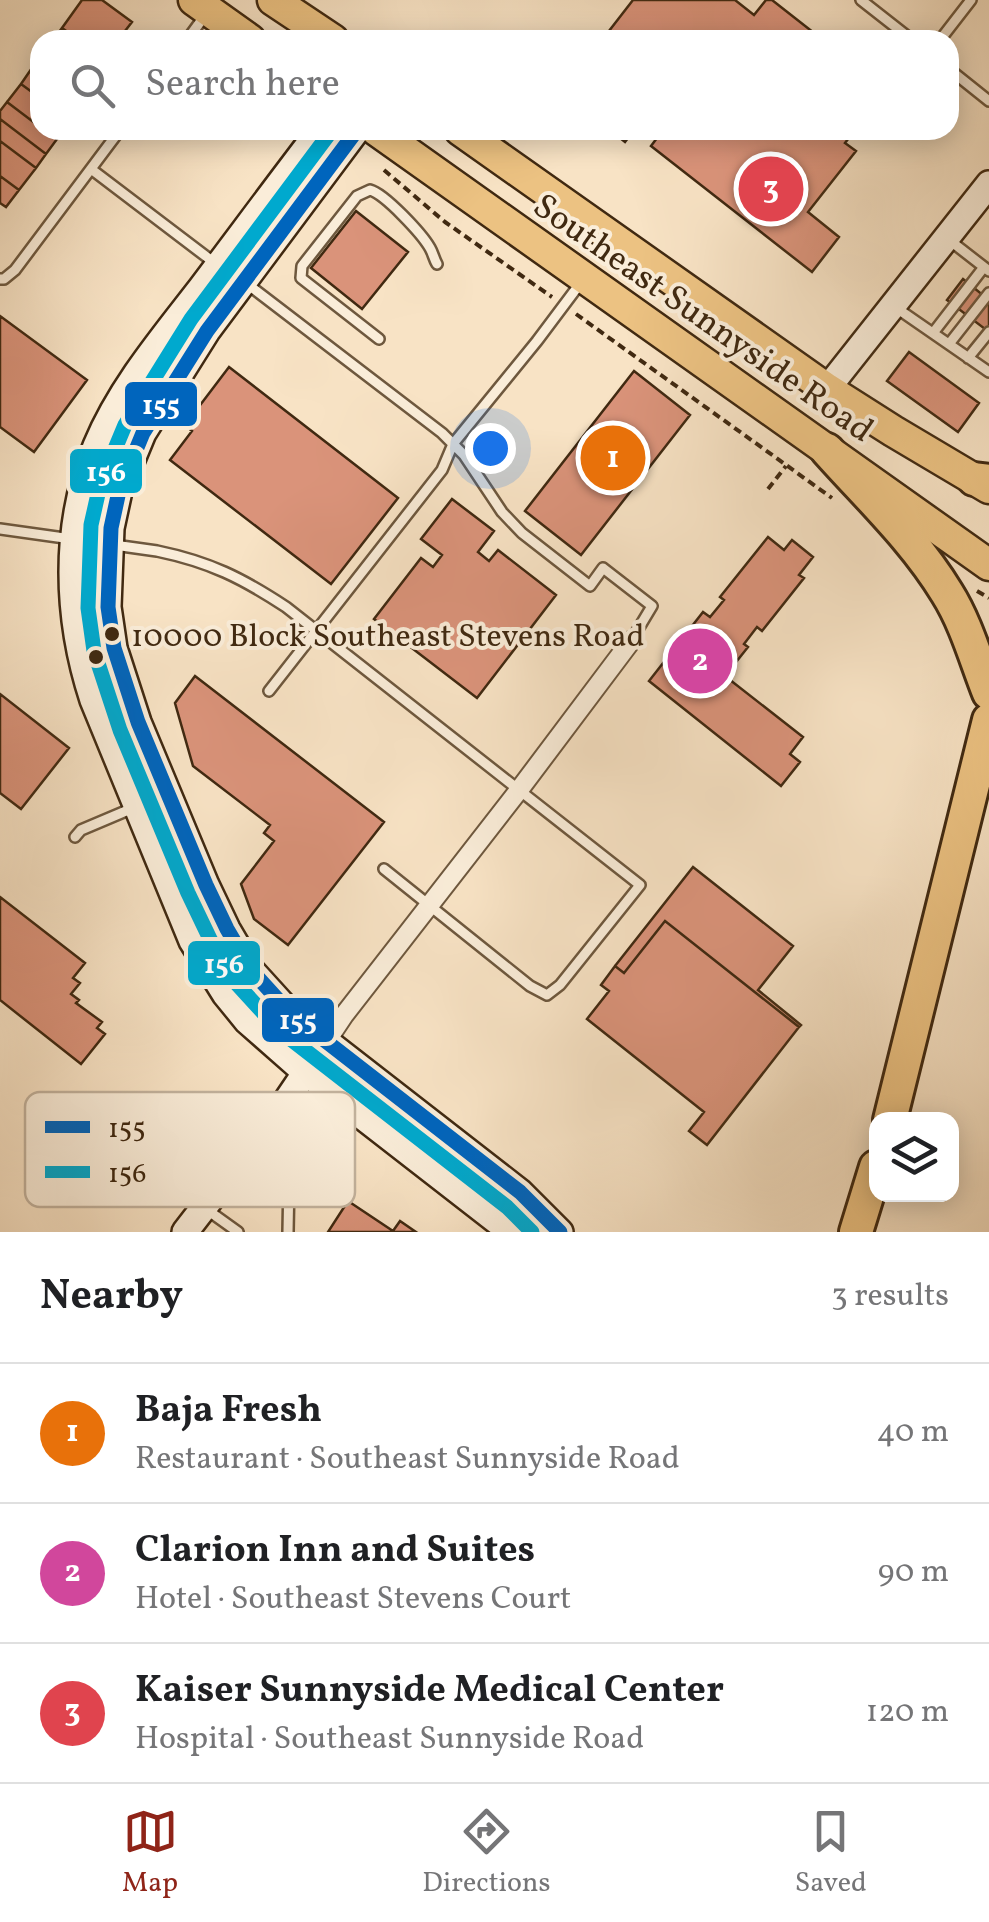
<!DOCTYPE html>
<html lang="en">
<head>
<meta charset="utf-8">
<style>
  :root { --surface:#fff; --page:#f6f6f6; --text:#202124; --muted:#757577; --line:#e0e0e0; --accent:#8f2418 }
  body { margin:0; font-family:Vollkorn,serif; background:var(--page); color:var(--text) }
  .controls { position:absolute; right:30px; bottom:30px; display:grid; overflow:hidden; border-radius:20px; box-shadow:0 5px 25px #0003 }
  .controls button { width:90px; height:90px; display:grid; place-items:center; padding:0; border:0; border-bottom:2px solid var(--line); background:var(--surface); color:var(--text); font:50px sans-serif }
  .you { position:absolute; left:490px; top:448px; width:35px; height:35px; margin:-25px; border:8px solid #fff; border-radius:50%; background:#1a73e8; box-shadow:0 0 0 15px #1a73e833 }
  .badge { display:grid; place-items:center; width:65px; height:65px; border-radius:50%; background:var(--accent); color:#fff; font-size:32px; font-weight:700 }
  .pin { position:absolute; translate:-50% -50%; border:5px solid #fff; box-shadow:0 2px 10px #0006 }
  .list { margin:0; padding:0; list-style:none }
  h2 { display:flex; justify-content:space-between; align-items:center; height:130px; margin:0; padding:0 40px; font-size:42px }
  h2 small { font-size:32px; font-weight:400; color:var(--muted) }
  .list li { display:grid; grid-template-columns:65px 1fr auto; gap:30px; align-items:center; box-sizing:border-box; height:140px; padding:0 40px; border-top:2px solid var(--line) }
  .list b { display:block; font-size:38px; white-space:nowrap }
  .list p { margin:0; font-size:32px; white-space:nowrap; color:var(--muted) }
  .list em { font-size:32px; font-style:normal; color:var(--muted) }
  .icon { flex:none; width:55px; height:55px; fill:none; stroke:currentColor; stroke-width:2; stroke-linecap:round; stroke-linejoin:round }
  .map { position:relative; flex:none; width:989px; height:1232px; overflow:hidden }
  .search { position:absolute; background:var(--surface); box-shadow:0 5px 25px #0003; left:30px; right:30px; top:30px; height:110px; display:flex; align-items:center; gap:25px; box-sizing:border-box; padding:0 35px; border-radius:30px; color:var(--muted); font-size:38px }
  .sheet { height:550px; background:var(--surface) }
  nav { display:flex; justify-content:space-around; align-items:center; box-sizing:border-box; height:140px; border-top:2px solid var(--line); background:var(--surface); font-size:28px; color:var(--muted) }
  nav a { display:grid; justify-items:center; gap:5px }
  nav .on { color:var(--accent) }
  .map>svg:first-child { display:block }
</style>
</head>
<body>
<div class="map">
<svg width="989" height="1232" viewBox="0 0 989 1232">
  <rect width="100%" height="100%" fill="#f8e3c5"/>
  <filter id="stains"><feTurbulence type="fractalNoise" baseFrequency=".002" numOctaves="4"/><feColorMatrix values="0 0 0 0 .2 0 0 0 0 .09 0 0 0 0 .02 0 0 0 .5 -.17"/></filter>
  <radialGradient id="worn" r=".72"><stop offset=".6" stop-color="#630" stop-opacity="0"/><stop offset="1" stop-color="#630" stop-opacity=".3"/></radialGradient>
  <path fill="#da937a" stroke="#402911" stroke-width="2.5" d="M82 0H102L132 22 118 40H79L62 28Z
    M633 0H735L754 15 766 0H772L823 40H602Z
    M62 28 79 40H53Z
    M34 65 40 69V98L21 84Z
    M21 84 40 98V127L7 102Z
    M7 102 40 127V130H45L57 139 46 154 0 119V111Z
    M0 119 46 154 36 168 0 141Z
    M610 130H634L625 142Z
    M663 130H855L845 143 856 151 808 212 839 237 812 272 651 146Z
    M0 141 36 168 19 190 0 176Z
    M0 176 19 190 6 207 0 203Z
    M356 211 408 252 362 309 311 268Z
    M963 279 989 300V332L947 300Z
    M0 316 87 380 34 452 0 427Z
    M909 352 979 403 958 432 887 381Z
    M229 367 398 498 331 584 170 460 192 431 185 425Z
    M634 371 690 415 581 555 525 511Z
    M452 499 494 531 478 552 489 561 498 550 556 595 477 698 374 619 421 558 433 567 442 555 421 539Z
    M768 537 784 550 792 540 813 557 799 575 804 578 762 631 757 627 744 644 748 647 725 676 803 737 790 754 800 762 781 786 649 681 703 612 710 617 724 600 720 597Z
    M195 676 384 822 288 945 254 919 241 884 274 841 264 833 270 825 193 766 175 703Z
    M0 694 69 748 21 809 0 793Z
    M693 867 793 946 758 990 801 1025 799 1027 665 921 624 973 615 966Z
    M0 897 85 963 73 978 80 983 71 994 79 1000 76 1003 102 1022 97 1028 105 1034 81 1064 0 1000Z
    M665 921 799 1027 707 1145 689 1131 704 1112 587 1019 609 991 601 985 615 966 624 973Z
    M348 1201 393 1231 400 1221 416 1232H328Z"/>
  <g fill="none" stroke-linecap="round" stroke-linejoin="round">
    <defs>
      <path id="lane" d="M861 0 912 40
        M187 40 206 14
        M940 40 971 0
        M949 69 989 101
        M91 169 216 264
        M948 239 989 271
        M0 279H4L15 270 120 130
        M246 283 442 433 464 455 502 512 522 533 590 586 603 568 652 606 631 641
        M895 307 989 372
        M933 333 984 267
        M379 339 301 278 302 266 357 196 370 190C385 194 422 234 430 248 433 253 434 259 437 264
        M949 344 989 293
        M968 358 989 332
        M0 529 157 551C210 562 242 578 286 607L640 885 560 985 547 995 530 986 384 869
        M269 691 442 470 453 444 537 341 582 281
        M75 837 81 830 133 808
        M105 1121 208 1195
        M206 1209 238 1232
        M288 1232 289 1179"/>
      <path id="street" d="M326 1042 344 1015 519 790 631 641"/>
      <path id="secondary" d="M320 130C280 182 241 235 201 288 163 337 120 388 96 446 63 526 66 618 93 700L192 941 225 994 247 1021 305 1072 511 1232
        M357 130 207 331 143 433 119 491 111 528 108 607 114 648 138 722 206 885 227 929 251 970 291 1014 520 1192 560 1232
        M827 389 989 184
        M185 1232 287 1100 314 1060"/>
      <path id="primary" d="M194 0 250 40
        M273 0 333 40
        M376 130 989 565
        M460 130 827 389 893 431 989 488"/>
      <path id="highway" d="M827 450C868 496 915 540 947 593 966 623 976 660 989 693
        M974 479 989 481
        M890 1120 989 720
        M856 1232 876 1167"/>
    </defs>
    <use href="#lane" stroke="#6e583e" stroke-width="14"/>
    <use href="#street" stroke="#6e583e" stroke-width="22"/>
    <use href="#secondary" stroke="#402911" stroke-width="30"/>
    <use href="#primary" stroke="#402911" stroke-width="35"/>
    <use href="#highway" stroke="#402911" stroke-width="38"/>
    <path stroke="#402911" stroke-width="4" stroke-dasharray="8 5" stroke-linecap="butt" d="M384 170 445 222 552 297
      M576 314 832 498
      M768 489 786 466
      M977 591 989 598"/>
    <use href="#lane" stroke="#faedd9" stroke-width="9"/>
    <use href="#street" stroke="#faedd9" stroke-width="18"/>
    <use href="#secondary" stroke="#faedd9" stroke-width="25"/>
    <use href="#primary" stroke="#ecc282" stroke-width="30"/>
    <use href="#highway" stroke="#ecc282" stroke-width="32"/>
    <defs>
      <path id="bus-1" d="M357 130 207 331 143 433 119 491 111 528 108 607 114 648 138 722 206 885 227 929 251 970 291 1014 520 1192 560 1232"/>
      <path id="bus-2" d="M332 130 191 319 125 425 100 485 91 525 88 608 94 651 120 730 188 893 210 939 235 982 279 1030 507 1207 532 1232"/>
    </defs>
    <use href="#bus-1" stroke="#faedd9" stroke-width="22"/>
    <use href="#bus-2" stroke="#faedd9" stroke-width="22"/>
    <use href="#bus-1" stroke="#0065bd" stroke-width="15"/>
    <use href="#bus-2" stroke="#00a9ce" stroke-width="15"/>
  </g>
  <g fill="#402911" stroke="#faedd9" stroke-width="4">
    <circle cx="112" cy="634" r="9"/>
    <circle cx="96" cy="657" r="9"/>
  </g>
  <g text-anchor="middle" stroke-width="8" stroke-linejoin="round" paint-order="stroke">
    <g font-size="32" fill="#402911" stroke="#faedd9" text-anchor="start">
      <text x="131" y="646">10000 Block Southeast Stevens Road</text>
    </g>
    <g font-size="35" fill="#402911" stroke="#faedd9">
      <text transform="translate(704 317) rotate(35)" y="12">Southeast Sunnyside Road</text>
    </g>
  </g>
  <rect x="25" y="1092" width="330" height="115" rx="15" fill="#faedd9" stroke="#c2b29d" stroke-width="2.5"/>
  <rect x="45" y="1121" width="45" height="12" fill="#0065bd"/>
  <rect x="45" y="1166" width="45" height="12" fill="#00a9ce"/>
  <g font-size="28" fill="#402911">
    <text x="108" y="1137">155</text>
    <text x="108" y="1182">156</text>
  </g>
  <g stroke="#faedd9" stroke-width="4">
    <rect x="123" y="380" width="76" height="48" rx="10" fill="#0065bd"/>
    <rect x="68" y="447" width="76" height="48" rx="10" fill="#00a9ce"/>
    <rect x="186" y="939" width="76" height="48" rx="10" fill="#00a9ce"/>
    <rect x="260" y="996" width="76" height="48" rx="10" fill="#0065bd"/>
  </g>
  <g font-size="28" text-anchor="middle" font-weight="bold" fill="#fff">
    <text x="161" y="414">155</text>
    <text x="106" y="481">156</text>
    <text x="224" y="973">156</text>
    <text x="298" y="1029">155</text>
  </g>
  <rect width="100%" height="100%" filter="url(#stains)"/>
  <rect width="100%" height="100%" fill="url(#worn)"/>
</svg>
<div class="controls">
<button><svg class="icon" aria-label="layers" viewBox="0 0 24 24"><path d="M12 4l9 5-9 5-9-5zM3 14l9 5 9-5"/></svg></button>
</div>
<div class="you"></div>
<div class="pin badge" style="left:613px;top:458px;background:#e8710a">1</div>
<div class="pin badge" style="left:700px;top:661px;background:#d1479c">2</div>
<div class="pin badge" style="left:771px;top:189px;background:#e0444e">3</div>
<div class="search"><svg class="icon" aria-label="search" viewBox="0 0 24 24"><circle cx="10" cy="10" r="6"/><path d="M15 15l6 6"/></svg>Search here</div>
</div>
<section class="sheet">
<h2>Nearby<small>3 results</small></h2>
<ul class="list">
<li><span class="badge" style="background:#e8710a">1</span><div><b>Baja Fresh</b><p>Restaurant · Southeast Sunnyside Road</p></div><em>40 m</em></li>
<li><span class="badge" style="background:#d1479c">2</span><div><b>Clarion Inn and Suites</b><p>Hotel · Southeast Stevens Court</p></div><em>90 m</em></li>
<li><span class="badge" style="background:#e0444e">3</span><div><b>Kaiser Sunnyside Medical Center</b><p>Hospital · Southeast Sunnyside Road</p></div><em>120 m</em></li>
</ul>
</section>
<nav>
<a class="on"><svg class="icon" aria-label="map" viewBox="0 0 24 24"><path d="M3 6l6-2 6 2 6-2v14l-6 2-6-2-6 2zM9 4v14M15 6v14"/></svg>Map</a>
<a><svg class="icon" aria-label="directions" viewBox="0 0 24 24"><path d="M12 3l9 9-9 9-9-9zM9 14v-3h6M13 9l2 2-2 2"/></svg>Directions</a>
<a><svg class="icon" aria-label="saved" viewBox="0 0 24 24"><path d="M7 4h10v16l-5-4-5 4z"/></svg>Saved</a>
</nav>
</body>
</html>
